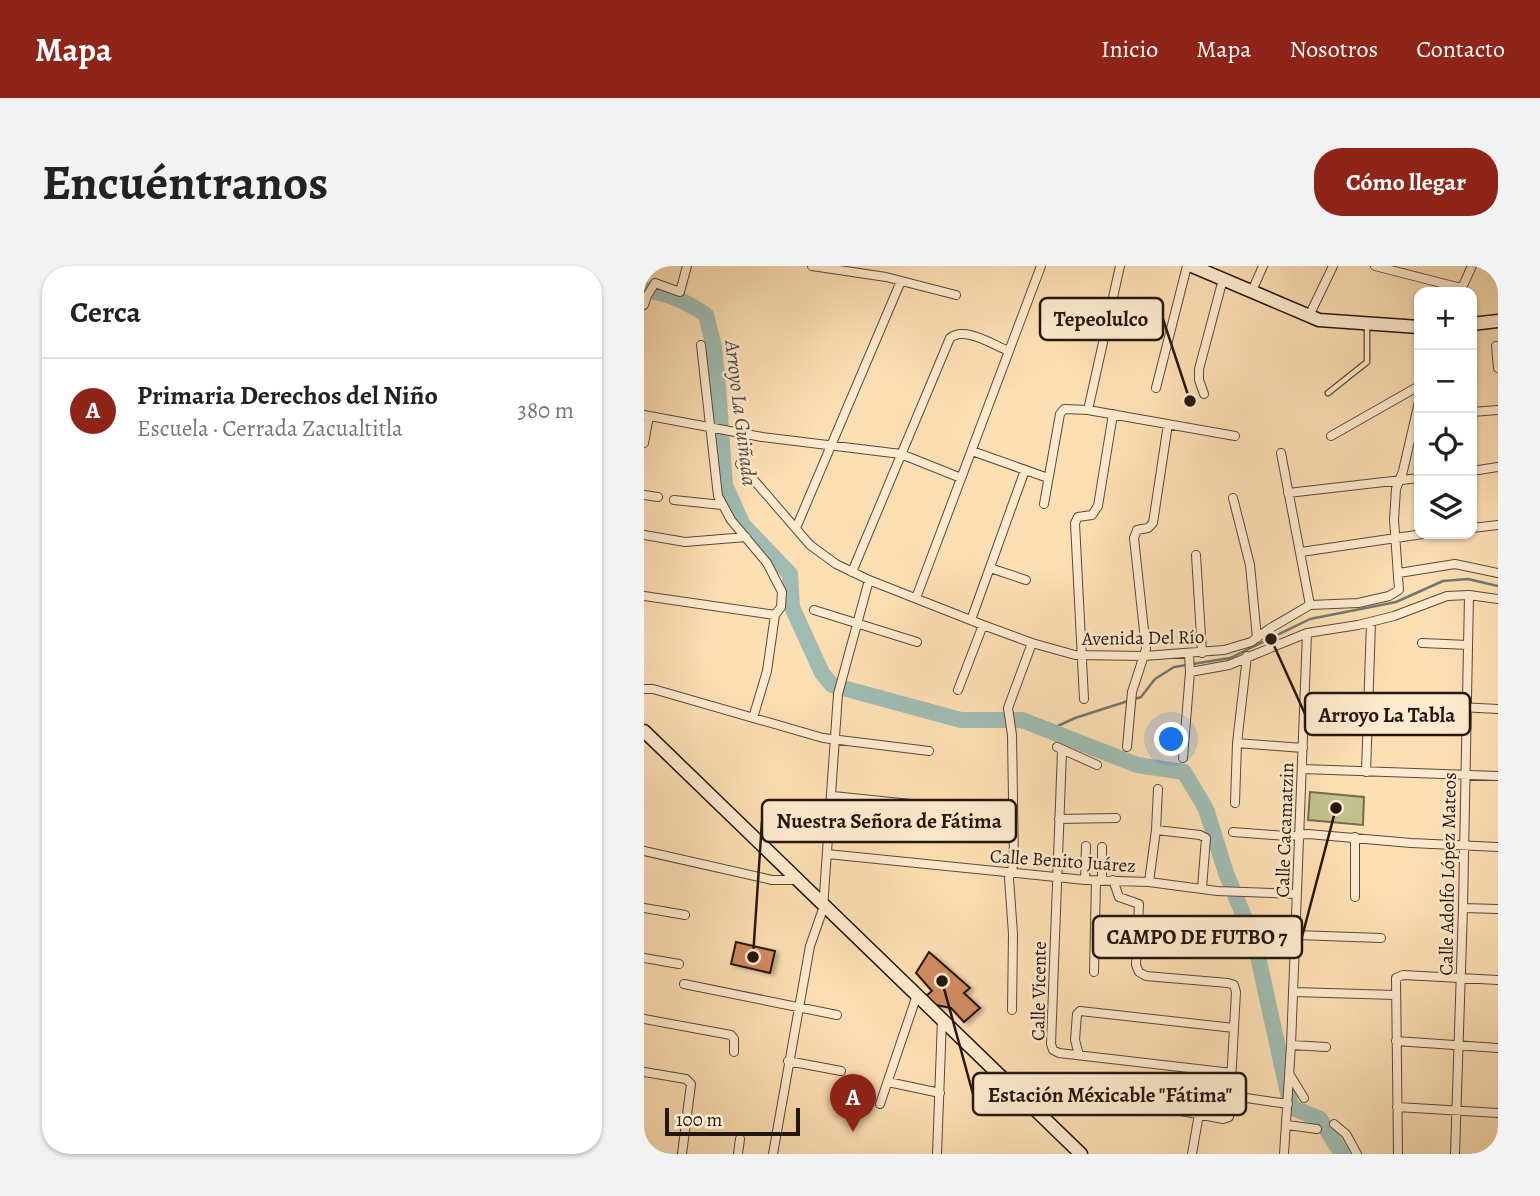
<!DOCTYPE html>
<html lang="es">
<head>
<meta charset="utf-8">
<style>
  :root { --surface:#fff; --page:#f2f2f2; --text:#222; --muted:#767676; --line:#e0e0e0; --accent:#8f2418 }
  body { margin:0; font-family:Alegreya,serif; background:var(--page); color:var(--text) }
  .controls { position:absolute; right:21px; top:21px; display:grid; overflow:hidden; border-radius:14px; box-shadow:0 2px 5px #0004 }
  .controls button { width:63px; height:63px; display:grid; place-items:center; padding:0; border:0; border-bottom:2px solid var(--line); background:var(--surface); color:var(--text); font:35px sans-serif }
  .scale { position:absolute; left:21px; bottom:18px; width:135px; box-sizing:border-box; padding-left:7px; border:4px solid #261610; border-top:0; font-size:19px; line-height:24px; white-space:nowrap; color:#261610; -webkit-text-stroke:5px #feeace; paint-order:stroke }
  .you { position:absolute; left:528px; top:474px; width:24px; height:24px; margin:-18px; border:5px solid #fff; border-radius:50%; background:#1a73e8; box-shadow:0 0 0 10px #1a73e833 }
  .badge { display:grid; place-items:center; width:46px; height:46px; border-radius:50%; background:var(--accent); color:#fff; font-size:23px; font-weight:700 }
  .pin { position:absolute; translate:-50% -58px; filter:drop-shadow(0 2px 4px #0008) }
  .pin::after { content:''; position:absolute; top:37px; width:24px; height:21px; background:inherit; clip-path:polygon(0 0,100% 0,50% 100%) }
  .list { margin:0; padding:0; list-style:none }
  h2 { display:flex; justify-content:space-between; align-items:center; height:91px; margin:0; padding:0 28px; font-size:30px }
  h2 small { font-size:23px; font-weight:400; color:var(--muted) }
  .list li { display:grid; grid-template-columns:46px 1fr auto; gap:21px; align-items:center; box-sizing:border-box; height:105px; padding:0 28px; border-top:2px solid var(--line) }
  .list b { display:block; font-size:26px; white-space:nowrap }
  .list p { margin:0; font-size:23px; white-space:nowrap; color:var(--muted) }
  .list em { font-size:23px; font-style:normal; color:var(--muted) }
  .icon { flex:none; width:38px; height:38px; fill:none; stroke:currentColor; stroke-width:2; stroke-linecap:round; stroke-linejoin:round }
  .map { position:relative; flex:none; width:854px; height:888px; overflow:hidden; border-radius:28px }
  header { display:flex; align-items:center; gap:42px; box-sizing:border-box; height:98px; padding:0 35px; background:var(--accent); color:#fff }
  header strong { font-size:33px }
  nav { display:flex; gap:38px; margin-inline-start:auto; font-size:24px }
  .intro { display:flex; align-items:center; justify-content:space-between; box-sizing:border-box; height:168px; padding:0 42px }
  h1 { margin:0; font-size:49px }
  .button { padding:18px 32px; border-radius:28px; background:var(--accent); color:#fff; font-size:24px; font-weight:700 }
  main { display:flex; gap:42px; padding:0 42px }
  aside { flex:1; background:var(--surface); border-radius:28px; box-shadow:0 2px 5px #0004 }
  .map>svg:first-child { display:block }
</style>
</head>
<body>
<header>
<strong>Mapa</strong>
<nav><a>Inicio</a><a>Mapa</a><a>Nosotros</a><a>Contacto</a></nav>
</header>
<div class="intro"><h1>Encuéntranos</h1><a class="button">Cómo llegar</a></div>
<main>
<aside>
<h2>Cerca<small></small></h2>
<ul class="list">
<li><span class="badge">A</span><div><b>Primaria Derechos del Niño</b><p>Escuela · Cerrada Zacualtitla</p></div><em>380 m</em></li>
</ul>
</aside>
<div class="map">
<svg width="854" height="888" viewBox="0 0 854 888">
  <defs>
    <filter id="shadow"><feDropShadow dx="4" dy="2" stdDeviation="2" flood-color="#0004"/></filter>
  </defs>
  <rect width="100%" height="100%" fill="#fddfb4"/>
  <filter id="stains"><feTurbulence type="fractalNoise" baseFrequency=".00286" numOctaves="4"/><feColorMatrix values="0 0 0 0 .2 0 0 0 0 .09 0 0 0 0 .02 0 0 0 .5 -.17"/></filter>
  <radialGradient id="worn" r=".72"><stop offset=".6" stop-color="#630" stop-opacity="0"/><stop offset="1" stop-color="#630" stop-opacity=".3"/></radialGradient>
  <path fill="#c1c18c" stroke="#746c4e" stroke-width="2" d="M666 526 720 531 719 559 664 554Z"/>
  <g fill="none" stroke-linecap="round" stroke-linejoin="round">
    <path stroke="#6f7a71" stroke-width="2.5" d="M491 433 497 431 511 413 530 401 586 392 666 353 752 336 799 315 824 313 854 320
      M403 465 431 452 484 435"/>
    <path stroke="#a0bcb2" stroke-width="16" d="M0 23C26 29 40 34 62 49L70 81 74 120 81 219 99 259 146 308 148 341 178 407 188 419 317 454H378L493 499 540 506 562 543 582 607 611 677 647 841 676 853 698 888"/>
  </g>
  <path fill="#d08b5f" stroke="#261610" stroke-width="2" filter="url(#shadow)" d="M92 676 131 685 126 707 87 698Z
    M285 686 326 722 320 727 336 742 320 756 307 742 292 739 281 731 288 725 272 707Z"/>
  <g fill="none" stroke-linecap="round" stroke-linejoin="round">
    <defs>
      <path id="lane" d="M684 127 723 96V59"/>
      <path id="street" d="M168 0 242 11 312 29
        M731 0 817 22
        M608 25 619 0
        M816 26 828 0
        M0 39 3 30 11 17 36 26 43 0
        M665 50 689 0
        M57 79 74 230 87 254 123 297 138 326 137 341 131 349 123 405 109 452
        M852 80 854 102
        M512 122 543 0
        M560 128 555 114V103L579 13
        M444 144 476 0
        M828 146 854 144
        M0 149 118 171 257 188 317 212
        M687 170 775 120
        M0 177 5 150
        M328 185 404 212
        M637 187 666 339
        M96 198 166 279 192 298 225 314 339 359 388 377 431 389 500 390 580 384 607 376 625 363 666 339 714 337 745 330 755 324 750 254 752 223 759 205 775 136
        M828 205 854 201
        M644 227 775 212
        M0 229 14 231
        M589 232 606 299 613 372
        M30 234 78 239
        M400 238 416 148 420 143 444 144 591 170
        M152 262 257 15
        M828 262 854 259
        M0 269 41 276 102 271
        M657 286 779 268
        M552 289 558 387
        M346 302 382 314
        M208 306 306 72C321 60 349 79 365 85
        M755 307 811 298 854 307
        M0 330 131 349
        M272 332 397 0
        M170 344 273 376
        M327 354 381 204
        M778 377 824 379
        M546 406 585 399 663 367 714 359 750 350 803 330 825 329 854 333
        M0 423H9L179 472 285 485
        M314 424 339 359
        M440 433 431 257 434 251 448 249 454 240 469 148
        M757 438 854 443
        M593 477 659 482
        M413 481 453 499
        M483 481 488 426 502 383 490 272 493 264 504 262 509 257 524 158
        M418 485 407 778 409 784 415 787 588 807
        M539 492 546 406 545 389
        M659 503 854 510
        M722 506 727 356
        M189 530 286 540
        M591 537 593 477 603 390
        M415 553 472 552
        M512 564 556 569 562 572 558 622
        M589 566 643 570 664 568 767 577 854 581
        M711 571V631
        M0 585 128 614H154
        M183 588 441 614 505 616 573 625 653 628
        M441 614 442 580
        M458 615V581
        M505 616 512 564 514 523
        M0 642 41 649
        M819 642 854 643
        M494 668 602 677
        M652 669 737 672
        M0 692 35 698
        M450 706 452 615
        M40 718 193 749
        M650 726 751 729
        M368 744 369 668 365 612 370 597 368 469 364 442 388 377
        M0 753 87 769 90 773V786
        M752 775 854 782
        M647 779 682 781
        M435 789 431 774 433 748 436 745 590 762
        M144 795 197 805
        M0 806 42 813 47 818 38 888
        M646 809 660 832
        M244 816 296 827
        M372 824 387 821H413L579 853 585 851 592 726 590 719 584 717 502 710 495 706 492 699 495 638 475 631 469 614
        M588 830 644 838
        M236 838 273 729
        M753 841 854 847
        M690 858 702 868 713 888
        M643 859 673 863
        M94 888 96 873
        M129 888 166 680 179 643 194 428 225 314
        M293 888 298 753
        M548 888 555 848
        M640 888 647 779 663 367
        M754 888 752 712 759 709 854 714
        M811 888 819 642 825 329"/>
      <path id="secondary" d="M548 0 675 54 775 61
        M828 58 854 55
        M0 465 437 888"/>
    </defs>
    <use href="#lane" stroke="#5c4839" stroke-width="7"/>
    <use href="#street" stroke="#5c4839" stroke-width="10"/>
    <use href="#secondary" stroke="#261610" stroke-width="15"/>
    <path stroke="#261610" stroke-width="2" stroke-dasharray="2 3.5" stroke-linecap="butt" d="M93 175 94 190"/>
    <use href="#lane" stroke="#feeace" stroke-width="4.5"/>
    <use href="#street" stroke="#feeace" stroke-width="8"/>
    <use href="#secondary" stroke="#feeace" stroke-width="12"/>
  </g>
  <g text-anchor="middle" stroke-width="5" stroke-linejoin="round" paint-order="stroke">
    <g font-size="19" fill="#261610" stroke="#feeace">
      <text transform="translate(499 371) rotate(-1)" y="7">Avenida Del Río</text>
      <text transform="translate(640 564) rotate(-88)" y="7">Calle Cacamatzin</text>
      <text transform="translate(419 594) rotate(4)" y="7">Calle Benito Juárez</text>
      <text transform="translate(803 608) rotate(-89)" y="7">Calle Adolfo López Mateos</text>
      <text transform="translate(394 725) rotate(-89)" y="7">Calle Vicente</text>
    </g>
    <g font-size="21" font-style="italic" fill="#515049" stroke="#feeace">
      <text transform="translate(97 147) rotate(83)" y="7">Arroyo La Guiñada</text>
    </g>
  </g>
  <path fill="none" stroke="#261610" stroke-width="2.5" d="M546 135L519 53M627 373L661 448M109 691L118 555M692 542L658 671M298 715L329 828"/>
  <g fill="#261610" stroke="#feeace" stroke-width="2.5">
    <circle cx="546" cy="135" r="7"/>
    <circle cx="627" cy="373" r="7"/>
    <circle cx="109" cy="691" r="7"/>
    <circle cx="692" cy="542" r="7"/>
    <circle cx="298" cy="715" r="7"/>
  </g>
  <g fill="#feeace" stroke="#261610" stroke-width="2.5">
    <rect x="396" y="32" width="123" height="42" rx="7"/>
    <rect x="661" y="427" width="165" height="42" rx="7"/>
    <rect x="118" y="534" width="254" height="42" rx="7"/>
    <rect x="449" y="650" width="209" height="42" rx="7"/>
    <rect x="329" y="807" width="273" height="42" rx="7"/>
  </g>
  <g font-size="21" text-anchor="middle" font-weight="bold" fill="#261610">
    <text x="457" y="60">Tepeolulco</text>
    <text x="743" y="456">Arroyo La Tabla</text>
    <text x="245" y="562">Nuestra Señora de Fátima</text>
    <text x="553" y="678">CAMPO DE FUTBO 7</text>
    <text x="466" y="836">Estación Méxicable "Fátima"</text>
  </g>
  <rect width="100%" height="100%" filter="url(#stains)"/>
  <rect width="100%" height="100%" fill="url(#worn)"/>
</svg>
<div class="controls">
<button>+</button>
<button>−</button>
<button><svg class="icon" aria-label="locate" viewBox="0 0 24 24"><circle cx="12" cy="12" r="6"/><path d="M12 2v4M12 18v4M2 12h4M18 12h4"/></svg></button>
<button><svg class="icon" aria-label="layers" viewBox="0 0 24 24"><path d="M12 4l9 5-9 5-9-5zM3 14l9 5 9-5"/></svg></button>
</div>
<div class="scale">100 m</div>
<div class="you"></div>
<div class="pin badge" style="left:209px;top:866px">A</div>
</div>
</main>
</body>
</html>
